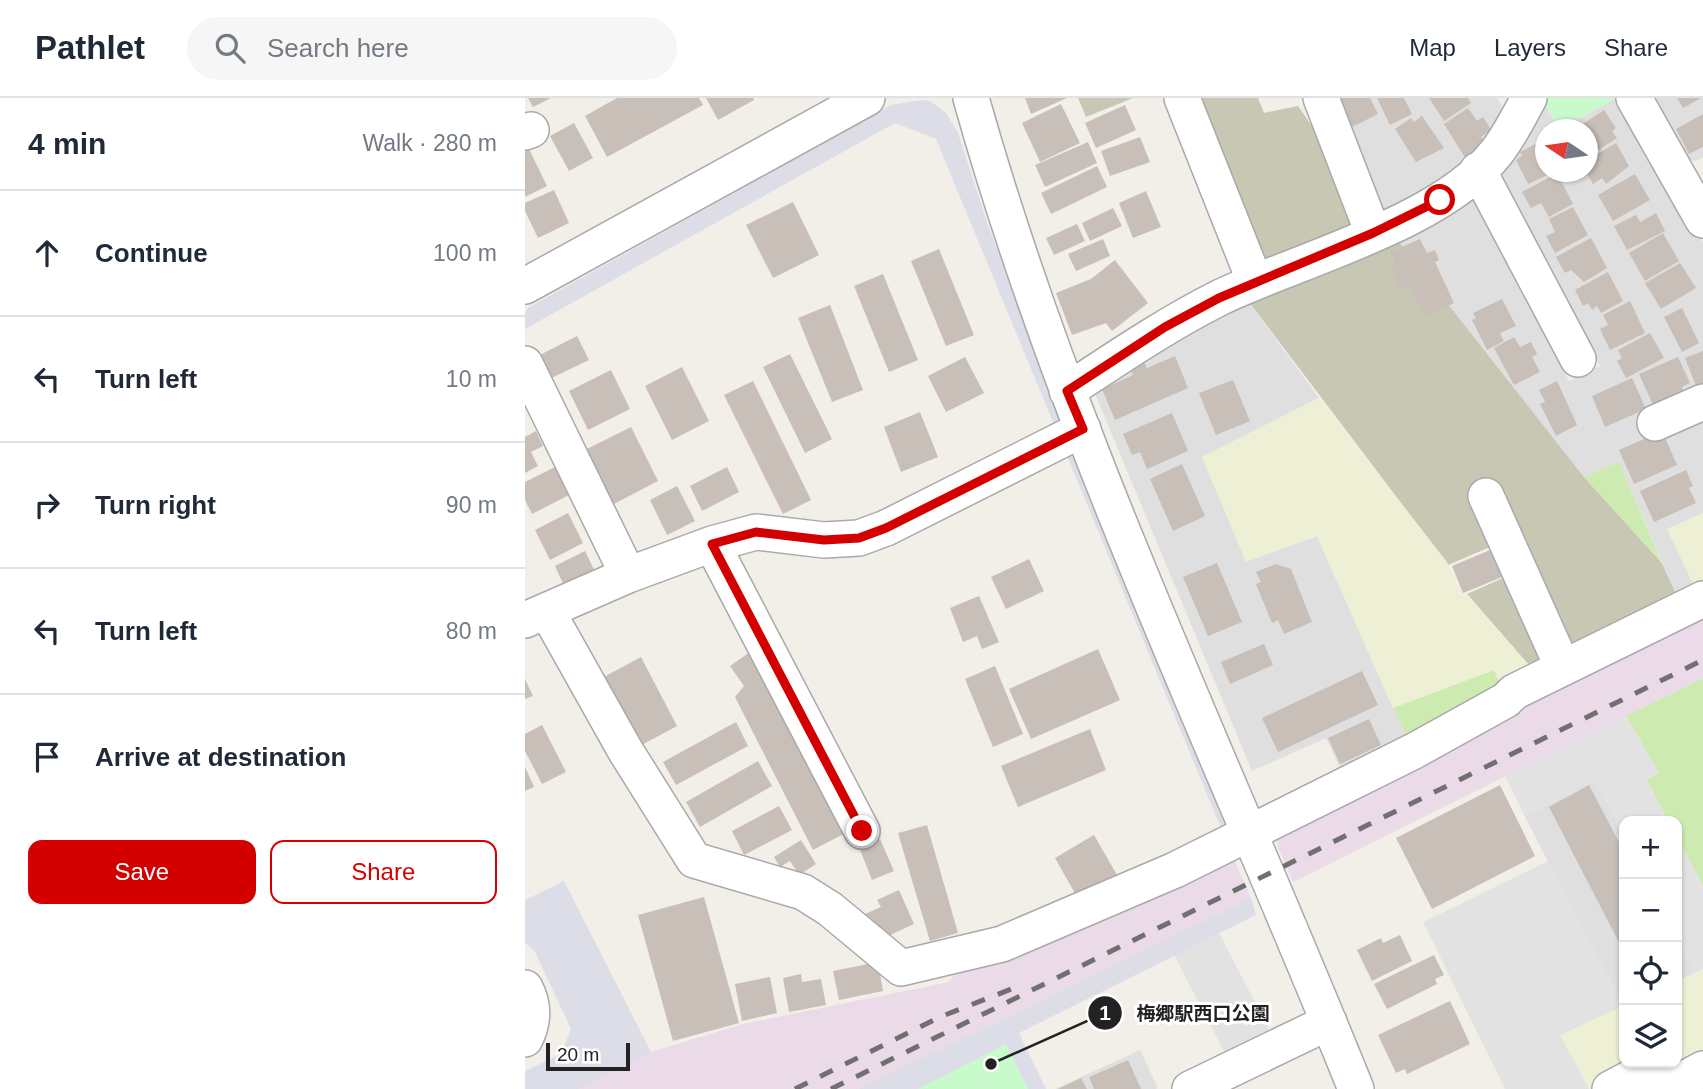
<!DOCTYPE html>
<html lang="en">
<head>
<meta charset="utf-8">
<style>
  :root { --surface:#fff; --page:#f6f6f7; --text:#1f2937; --muted:#747a83; --line:#e0e1e3; --accent:#d40000 }
  body { margin:0; font-family:Helvetica,"Noto Sans JP",sans-serif; background:var(--page); color:var(--text) }
  .controls { position:absolute; right:21px; bottom:21px; display:grid; overflow:hidden; border-radius:14px; box-shadow:0 2px 5px #0004 }
  .controls button { width:63px; height:63px; display:grid; place-items:center; padding:0; border:0; border-bottom:2px solid var(--line); background:var(--surface); color:var(--text); font:35px sans-serif }
  .compass { position:absolute; left:1010px; top:21px; width:63px; height:63px; border-radius:50%; background:var(--surface); box-shadow:0 2px 5px #0004; rotate:283deg }
  .scale { position:absolute; left:21px; bottom:18px; width:84px; box-sizing:border-box; padding-left:7px; border:4px solid #222; border-top:0; font-size:19px; line-height:24px; white-space:nowrap; color:#222; -webkit-text-stroke:5px #fff; paint-order:stroke }
  .stop { position:absolute; width:21px; height:21px; margin:-16px; border:5px solid #d40000; border-radius:50%; background:#fff }
  .stop.end { background:#d40000; border-color:#fff; box-shadow:0 2px 7px #0008 }
  .list { margin:0; padding:0; list-style:none }
  h2 { display:flex; justify-content:space-between; align-items:center; height:91px; margin:0; padding:0 28px; font-size:30px }
  h2 small { font-size:23px; font-weight:400; color:var(--muted) }
  .list li { display:grid; grid-template-columns:46px 1fr auto; gap:21px; align-items:center; box-sizing:border-box; height:126px; padding:0 28px; border-top:2px solid var(--line) }
  .list b { display:block; font-size:26px; white-space:nowrap }
  .list em { font-size:23px; font-style:normal; color:var(--muted) }
  .actions { display:flex; gap:14px; padding:21px 28px }
  .actions a { flex:1; padding:16px 0; border:2px solid var(--accent); border-radius:14px; text-align:center; font-size:24px; color:var(--accent) }
  .actions .main { background:var(--accent); color:#fff }
  .icon { flex:none; width:38px; height:38px; fill:none; stroke:currentColor; stroke-width:2; stroke-linecap:round; stroke-linejoin:round }
  .map { position:relative; flex:none; width:1178px; height:991px; overflow:hidden }
  header { display:flex; align-items:center; gap:42px; box-sizing:border-box; height:98px; padding:0 35px; background:var(--surface); border-bottom:2px solid var(--line) }
  header strong { font-size:33px }
  nav { display:flex; gap:38px; margin-inline-start:auto; font-size:24px }
  .search { width:490px; height:63px; background:var(--page); display:flex; align-items:center; gap:18px; box-sizing:border-box; padding:0 24px; border-radius:38px; color:var(--muted); font-size:26px }
  main { display:flex }
  aside { flex:1; background:var(--surface) }
  .map>svg:first-child { display:block }
</style>
</head>
<body>
<header>
<strong>Pathlet</strong>
<div class="search"><svg class="icon" aria-label="search" viewBox="0 0 24 24"><circle cx="10" cy="10" r="6"/><path d="M15 15l6 6"/></svg>Search here</div>
<nav><a>Map</a><a>Layers</a><a>Share</a></nav>
</header>
<main>
<aside>
<h2>4 min<small>Walk · 280 m</small></h2>
<ul class="list">
<li><svg class="icon" aria-label="ahead" viewBox="0 0 24 24"><path d="M12 20V5M6 11l6-6 6 6"/></svg><div><b>Continue</b></div><em>100 m</em></li>
<li><svg class="icon" aria-label="left" viewBox="0 0 24 24"><path d="M17 20v-9H6M10 6l-5 5 5 5"/></svg><div><b>Turn left</b></div><em>10 m</em></li>
<li><svg class="icon" aria-label="right" viewBox="0 0 24 24"><path d="M7 20v-9h11M14 6l5 5-5 5"/></svg><div><b>Turn right</b></div><em>90 m</em></li>
<li><svg class="icon" aria-label="left" viewBox="0 0 24 24"><path d="M17 20v-9H6M10 6l-5 5 5 5"/></svg><div><b>Turn left</b></div><em>80 m</em></li>
<li><svg class="icon" aria-label="arrive" viewBox="0 0 24 24"><path d="M6 21V4h12l-3 4 3 4H6"/></svg><div><b>Arrive at destination</b></div></li>
</ul>
<div class="actions"><a class="main">Save</a><a>Share</a></div>
</aside>
<div class="map">
<svg width="1178" height="991" viewBox="0 0 1178 991">
  <rect width="100%" height="100%" fill="#f2efe9"/>
  <path fill="#e0dfdf" fill-rule="evenodd" d="M800 0H972L977 7 976 27 938 74 862 117 851 113Z
    M1091 0H1097L1178 144V415L1142 431 1178 490 1154 503 1094 364 1059 379 868 136 950 88 1044 283 1075 268 975 83 976 73 1018 3 1035 31ZM1020 32H1062V74H1020Z
    M1124 0H1178V59L1170 63 1159 60Z
    M721 200 794 300 677 359 721 463 792 438 868 610 886 645 819 679 801 640 727 673 568 291Z
    M1070 682 1099 738 1098 908 1000 719Z
    M1152 840 1170 875 1152 883Z
    M615 952 633 990 630 991H530Z"/>
  <path fill="#ebdbe8" d="M1178 510V580L768 784 753 749 750 728Z
    M705 752 726 800 333 991H53L126 954 218 926 424 884 438 866Z"/>
  <path fill="#c7c7b4" d="M553 0H608L561 19Z
    M672 0H733L739 15 773 8 801 48 829 132 735 163Z
    M868 136 1059 379 1137 465 1154 503 1050 555 972 446 923 467 721 200Z
    M985 477 1020 559 1010 574 942 496Z"/>
  <path fill="#eef0d5" d="M794 300 922 464 937 498 942 496 1010 574 977 592 968 572 868 610 792 438 721 464 677 359Z
    M1178 415V490L1167 484 1142 431Z
    M1178 871V956L1146 973 1106 969 1064 991 1035 937 1099 907V965H1152V883Z"/>
  <path fill="#cdebb0" d="M1094 364 1137 465 1059 379Z
    M969 572 979 596 887 648 868 610Z
    M1178 580V788L1152 739V723H1143L1121 681 1134 675 1101 618Z"/>
  <path fill="#c8facc" d="M1019 0H1091L1035 31 1018 4Z
    M481 946 503 991H393L403 985Z"/>
  <path fill="#e2e2e2" d="M1101 618 1134 675 1121 682 1143 723H1099V738L1070 683 1000 719 980 678Z
    M1152 739 1178 788V871L1170 875 1152 840Z
    M1023 763 1098 908 1035 937 1064 991H980L898 824Z
    M694 835 746 935 701 957 649 857Z"/>
  <path fill="#dddde8" d="M397 2 405 3 421 15 433 35 463 127 536 316 708 737 700 740 411 41 370 25 0 231V214L3 210 366 7Z
    M39 783 126 954 53 991H0V973L36 956 46 931 9 852 0 845V802Z
    M726 800 731 817 494 935 521 991H503L481 946 393 991H333Z"/>
  <path fill="#c7bfb8" d="M3 0H26L8 9Z
    M92 0H174L178 7 82 59 60 18Z
    M181 0H228L229 2 193 22Z
    M500 0H542L506 16Z
    M803 0H845L853 16 827 29Z
    M852 0H879L887 16 865 27Z
    M904 0H943L946 5 919 23Z
    M1152 0H1176L1158 10Z
    M536 6 555 45 515 64 497 25Z
    M600 7 611 32 571 50 560 25Z
    M943 10 952 23 958 19 966 32 956 39 962 47 941 61 919 26Z
    M1079 12 1091 30 1087 33 1092 40 1066 57 1062 51V32H1049Z
    M1178 16V49L1164 56 1151 31Z
    M897 18 919 50 891 64 870 31 886 20 889 24Z
    M49 25 68 60 44 73 25 38Z
    M615 39 625 64 585 78 576 53Z
    M1020 41V74H1029L1003 86 991 62 997 58 995 54Z
    M563 44 572 65 520 89 510 67Z
    M1091 45 1104 68 1081 86 1077 80 1068 86 1061 74 1062 65 1069 62 1067 59Z
    M3 49 22 88 0 99V51Z
    M572 68 582 89 526 116 516 95Z
    M1032 75 1048 106 1024 119 1016 105 1006 110 997 94Z
    M1110 76 1125 102 1088 123 1073 97Z
    M29 92 44 125 13 140 0 113V105Z
    M621 93 636 129 608 140 594 105Z
    M268 104 294 157 248 180 221 127Z
    M1048 109 1063 137 1030 155 1021 138 1030 134 1024 121Z
    M588 110 597 128 565 143 557 125Z
    M1131 115 1140 133 1102 152 1089 128 1111 117 1115 124Z
    M552 126 560 143 529 157 521 140Z
    M1138 135 1154 163 1120 183 1104 155Z
    M1066 140 1082 170 1059 184 1046 172 1040 175 1031 159Z
    M578 141 585 158 551 173 543 156Z
    M895 141 902 155 910 152 914 162 910 164 929 205 899 219 884 187 876 191 865 166 870 164 866 154Z
    M414 151 449 237 421 248 386 163Z
    M590 162 623 205 587 233 581 225 547 237 531 195 566 181Z
    M1155 165 1171 190 1136 211 1120 185Z
    M1083 174 1098 203 1076 215 1072 208 1067 212 1063 205 1058 208 1050 192Z
    M358 176 393 262 364 274 329 188Z
    M977 201 991 228 975 235 979 243 962 252 947 222 951 220 948 215Z
    M1105 203 1120 235 1085 252 1075 231 1083 227 1078 217Z
    M305 207 338 292 307 304 273 220Z
    M1157 210 1174 245 1157 254 1139 219Z
    M1125 235 1139 260 1101 280 1092 263 1097 260 1093 252Z
    M52 238 64 262 20 283 9 260Z
    M989 239 995 249 1006 244 1012 256 1007 259 1015 274 989 287 969 250Z
    M1178 253V291L1173 293 1160 260Z
    M265 256 307 341 280 355 238 269Z
    M650 258 663 290 590 322 577 291 608 277 605 270 619 264 622 270Z
    M440 259 459 295 421 314 403 278Z
    M1153 259 1165 285 1157 289 1159 294 1129 309 1114 276Z
    M157 269 184 323 147 342 120 288Z
    M86 272 105 311 63 332 44 293Z
    M1107 280 1121 311 1080 329 1067 298Z
    M708 282 725 323 691 337 674 295Z
    M228 283 286 402 258 416 199 297Z
    M1032 283 1052 327 1031 338 1015 306 1020 304 1014 292Z
    M395 314 413 359 376 374 359 329Z
    M647 315 663 353 622 371 615 354 607 357 598 336Z
    M106 329 133 383 87 407 60 352Z
    M11 333 18 348 6 354 13 368 0 375V339Z
    M1137 333 1152 367 1109 386 1094 352Z
    M657 366 680 418 648 433 625 381Z
    M30 369 44 397 7 416 0 402V384Z
    M202 369 214 394 177 413 165 388Z
    M1161 372 1168 388 1164 390 1171 405 1129 424 1115 393Z
    M152 388 170 423 142 437 125 402Z
    M43 415 58 445 25 462 10 432Z
    M970 450 982 477 938 495 927 468Z
    M60 453 72 478 42 494 30 468Z
    M504 461 519 493 481 511 466 479Z
    M692 465 717 524 683 538 658 479Z
    M751 466 766 471 787 524 759 536 753 522 747 525 731 486 736 484 731 474Z
    M454 498 474 544 457 551 452 538 438 544 425 510Z
    M739 546 748 567 705 586 696 564Z
    M232 549 330 730 288 752 210 599 219 588 205 568Z
    M573 551 595 602 506 641 484 591Z
    M116 559 152 628 113 649 77 580Z
    M470 568 498 636 468 649 440 581Z
    M837 573 853 607 753 654 737 620Z
    M0 581 8 598 0 601Z
    M844 621 856 647 815 666 803 640Z
    M211 624 223 648 151 687 138 664Z
    M17 627 41 674 17 686 0 653V636Z
    M565 631 581 672 493 709 476 668Z
    M233 663 247 688 175 729 161 704Z
    M0 669 9 689 0 693Z
    M975 687 1010 758 907 811 871 740Z
    M1064 687 1099 754V854L1024 709Z
    M254 708 267 732 219 757 207 733Z
    M402 727 433 835 405 843 373 735Z
    M569 737 592 777 552 799 530 760Z
    M355 741 369 773 347 782 334 749Z
    M276 742 291 766 274 777 265 763 255 769 249 759Z
    M374 792 389 826 352 843 340 816 356 809 352 802Z
    M179 799 214 925 148 943 113 817Z
    M875 837 887 863 847 883 832 852 856 840 858 845Z
    M909 857 919 877 910 881 912 886 862 911 849 886Z
    M353 864 358 893 314 902 308 873Z
    M276 876 277 884 296 881 301 907 264 914 258 880Z
    M245 879 252 915 217 923 210 886Z
    M925 903 945 946 882 976 880 971 871 975 853 937Z
    M603 962 616 991H569L564 979Z
    M556 980 562 991H533Z"/>
  <g fill="none" stroke-linecap="round" stroke-linejoin="round">
    <defs>
      <path id="minor" d="M446 0C542 342 699 662 831 991
        M657 0 730 184
        M796 0 848 135
        M1109 0 1178 122
        M0 34 6 32
        M953 72 1053 261
        M0 188 342 0
        M0 266 103 477
        M542 293C592 260 642 226 696 199 776 161 916 125 971 55 984 39 994 18 1004 0
        M1130 325 1178 304
        M961 398 1038 570
        M187 446 337 733
        M22 513 100 652 169 762 278 794 305 811 376 870 477 846 650 772 889 653 981 602 989 594 1178 501
        M0 522 103 477 187 446 231 434 299 442 334 440 361 430 558 331
        M0 890C9 907 9 923 0 941
        M665 991 804 924
        M1085 991 1117 974 1146 988 1178 971"/>
    </defs>
    <use href="#minor" stroke="#a9a9a9" stroke-width="38"/>
    <use href="#minor" stroke="#fff" stroke-width="35"/>
    <path stroke="#707070" stroke-width="5" stroke-dasharray="14 14" stroke-linecap="butt" d="M270 991 415 919 494 888
      M306 991 1178 562"/>
  </g>
  <g fill="none" stroke-linecap="round" stroke-linejoin="round">
    <path stroke="#d40000" stroke-width="9" d="M337 733 187 446 231 434 299 442 334 440 361 430 558 331 542 293 640 229 694 200 848 135 915 102"/>
  </g>
  <path fill="none" stroke="#222" stroke-width="2.5" d="M466 966L580 915"/>
  <g fill="#222" stroke="#fff" stroke-width="2.5">
    <circle cx="466" cy="966" r="7"/>
    <circle cx="580" cy="915" r="18"/>
  </g>
  <g font-size="21" text-anchor="middle" font-weight="bold" fill="#fff">
    <text x="580" y="922">1</text>
  </g>
  <g font-size="19" text-anchor="middle" font-weight="bold" fill="#222" stroke="#fff" stroke-width="6" stroke-linejoin="round" paint-order="stroke">
    <text x="678" y="922">梅郷駅西口公園</text>
  </g>
</svg>
<div class="controls">
<button>+</button>
<button>−</button>
<button><svg class="icon" aria-label="locate" viewBox="0 0 24 24"><circle cx="12" cy="12" r="6"/><path d="M12 2v4M12 18v4M2 12h4M18 12h4"/></svg></button>
<button><svg class="icon" aria-label="layers" viewBox="0 0 24 24"><path d="M12 4l9 5-9 5-9-5zM3 14l9 5 9-5"/></svg></button>
</div>
<svg class="compass" viewBox="-18 -18 36 36"><path d="M0-13l5 13h-10z" fill="#e53935"/><path d="M0 13l5-13h-10z" fill="#747a83"/></svg>
<div class="scale">20 m</div>
<div class="stop" style="left:915px;top:102px"></div>
<div class="stop end" style="left:337px;top:733px"></div>
</div>
</main>
</body>
</html>
